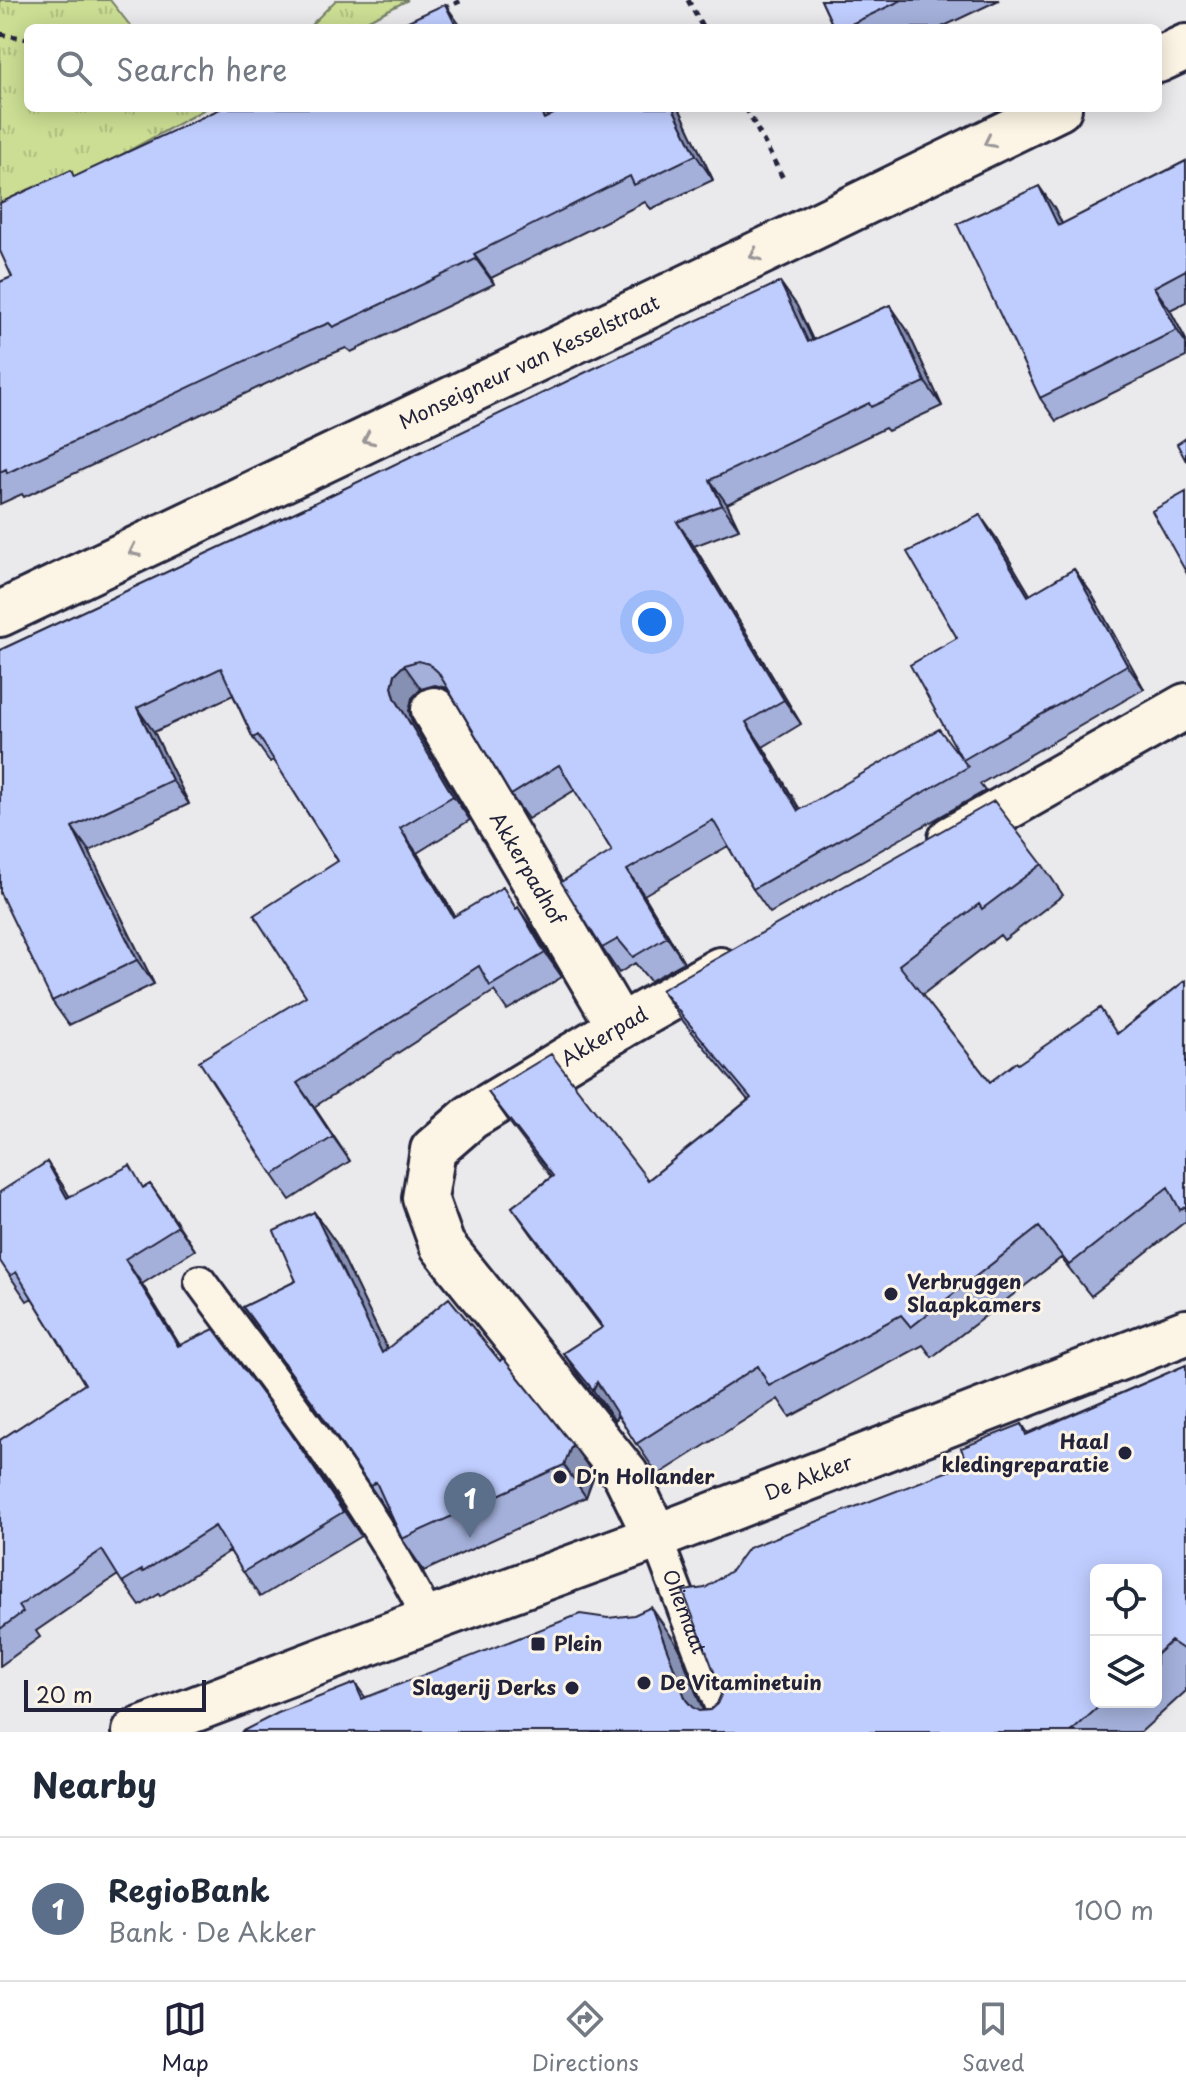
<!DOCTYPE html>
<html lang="en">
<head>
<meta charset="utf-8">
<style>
  :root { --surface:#fff; --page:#f2f2f3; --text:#1f2937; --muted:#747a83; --line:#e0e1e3; --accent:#22223b }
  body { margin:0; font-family:"Playpen Sans",sans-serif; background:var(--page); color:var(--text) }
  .controls { position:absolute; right:24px; bottom:24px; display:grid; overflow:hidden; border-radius:12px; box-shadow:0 4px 20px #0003 }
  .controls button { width:72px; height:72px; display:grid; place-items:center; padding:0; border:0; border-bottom:2px solid var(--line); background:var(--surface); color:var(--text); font:40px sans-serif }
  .scale { position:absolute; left:24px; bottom:20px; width:182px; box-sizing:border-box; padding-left:8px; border:4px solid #22223b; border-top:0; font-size:22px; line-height:28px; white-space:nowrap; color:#22223b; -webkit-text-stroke:6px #fcf5e5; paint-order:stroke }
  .you { position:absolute; left:652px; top:622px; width:28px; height:28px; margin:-20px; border:6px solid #fff; border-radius:50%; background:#1a73e8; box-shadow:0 0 0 12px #1a73e833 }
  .badge { display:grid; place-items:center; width:52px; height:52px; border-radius:50%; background:var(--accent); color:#fff; font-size:26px; font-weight:700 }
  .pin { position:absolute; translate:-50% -66px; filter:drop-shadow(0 2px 4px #0008) }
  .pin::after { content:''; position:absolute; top:42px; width:28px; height:24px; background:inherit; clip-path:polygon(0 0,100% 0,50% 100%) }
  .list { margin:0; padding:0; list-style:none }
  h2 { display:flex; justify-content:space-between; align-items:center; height:104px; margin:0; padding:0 32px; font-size:34px }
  h2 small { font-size:26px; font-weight:400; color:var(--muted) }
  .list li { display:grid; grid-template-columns:52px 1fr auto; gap:24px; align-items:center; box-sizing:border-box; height:144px; padding:0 32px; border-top:2px solid var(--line) }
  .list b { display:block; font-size:30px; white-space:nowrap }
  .list p { margin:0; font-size:26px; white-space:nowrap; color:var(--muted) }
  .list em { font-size:26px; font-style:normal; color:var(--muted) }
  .icon { flex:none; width:44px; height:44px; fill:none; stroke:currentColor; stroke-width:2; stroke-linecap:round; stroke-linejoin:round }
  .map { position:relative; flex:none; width:1186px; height:1732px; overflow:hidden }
  .search { position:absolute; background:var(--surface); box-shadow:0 4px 20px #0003; left:24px; right:24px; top:24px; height:88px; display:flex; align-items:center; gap:20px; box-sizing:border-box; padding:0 28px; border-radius:12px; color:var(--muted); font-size:30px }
  .sheet { height:248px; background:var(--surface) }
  nav { display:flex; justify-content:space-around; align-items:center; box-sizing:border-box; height:112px; border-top:2px solid var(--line); background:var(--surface); font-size:22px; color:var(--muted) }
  nav a { display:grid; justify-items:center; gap:4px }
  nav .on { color:var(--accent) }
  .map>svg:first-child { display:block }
</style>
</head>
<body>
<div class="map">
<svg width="1186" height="1732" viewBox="0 0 1186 1732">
  <defs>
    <pattern id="grass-tufts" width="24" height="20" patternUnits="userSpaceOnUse" patternTransform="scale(2)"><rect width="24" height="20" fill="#cbde93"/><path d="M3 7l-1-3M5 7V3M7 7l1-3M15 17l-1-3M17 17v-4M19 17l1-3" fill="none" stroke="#aebe80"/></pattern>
  </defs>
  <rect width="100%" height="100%" fill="#eae9ec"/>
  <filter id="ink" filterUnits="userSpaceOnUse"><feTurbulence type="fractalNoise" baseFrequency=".0125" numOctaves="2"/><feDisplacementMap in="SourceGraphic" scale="16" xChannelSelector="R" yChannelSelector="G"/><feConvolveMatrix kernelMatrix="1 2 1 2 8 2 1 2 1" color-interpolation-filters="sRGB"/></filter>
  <g filter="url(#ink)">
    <path fill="url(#grass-tufts)" stroke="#768067" stroke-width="2" d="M0 0H110L132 28H28V108H207L101 166 0 213Z
      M336 0H408L353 28H308Z"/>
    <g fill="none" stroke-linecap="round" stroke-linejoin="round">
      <defs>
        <g id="lane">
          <path d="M200 1281C280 1391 368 1498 429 1620"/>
          <path id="s1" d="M656 1537 730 1732"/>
        </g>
        <g id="street">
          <path d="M1158 60 1186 47"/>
          <path id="s2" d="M0 614 810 229 1059 108"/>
          <path id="s3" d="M434 710 620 1027"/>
          <path d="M951 839 1186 706"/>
          <path id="s4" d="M656 1537 626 1475 442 1245 425 1198 433 1150 471 1117 620 1027 720 970"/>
        </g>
        <g id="secondary">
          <path id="s5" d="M135 1732 429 1620 656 1537 1186 1332"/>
        </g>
      </defs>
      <use href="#lane" stroke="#22223b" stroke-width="36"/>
      <use href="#street" stroke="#22223b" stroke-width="50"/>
      <use href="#secondary" stroke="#22223b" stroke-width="50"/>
      <path stroke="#22223b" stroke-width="5" stroke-dasharray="6 6" stroke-linecap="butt" d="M688 0 703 28
        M444 9 462 0
        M0 34 28 39
        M746 108 785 182"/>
      <use href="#lane" stroke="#fcf5e5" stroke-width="30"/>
      <use href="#street" stroke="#fcf5e5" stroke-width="44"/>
      <use href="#secondary" stroke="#fcf5e5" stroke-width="44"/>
    </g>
    <path fill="#a4b0da" stroke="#22223b" stroke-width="2" fill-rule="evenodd" d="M821 0H999L940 28H834Z
      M679 108 713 180 651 209 645 202 491 278 494 284 351 352 346 348 317 360 24 497 22 494 0 504V282L12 277 75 176 548 117Z
      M1186 161V302L1170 310 1186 340V357L1056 421 1040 398 1055 209 1062 224Z
      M780 282 797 306 813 340 890 305 907 330 942 406 888 431 885 428 727 504 739 529 694 546 801 724 763 747 800 810 962 759 957 638 997 539 1030 595 1074 569 1091 593 1144 689 980 784 985 791 770 913 753 889 728 846 644 895 684 962 650 981 635 963 619 973 602 948 612 851 575 790 528 819 511 795 449 691 446 688 435 685 421 689 412 698 409 711 412 722 470 820 417 853 455 916 517 908 535 932 562 977 507 1010 494 991 314 1107 350 1161 290 1200 273 1175 306 996 338 861 274 760 270 762 253 738 233 695 154 732 189 804 89 851 154 984 69 1025 52 1001 0 650 304 508Z
      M1042 864 1063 895 1004 940 1000 935 922 995 990 1082 1018 1064 1118 1033 1186 980V1221L1091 1296 1061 1258 932 1357 923 1345 790 1417 778 1399 658 1475 617 1415 615 1421 585 1384 563 1353 602 1328 534 1238 512 1207 551 1177 510 1123 488 1092 648 1180 748 1100 682 1020 661 990Z
      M47 1162 69 1196 145 1187 150 1184 195 1250 142 1284 180 1346 290 1432 361 1536 260 1597 230 1551 160 1596 159 1594 140 1606 118 1575 36 1631 40 1637 0 1666V1440L85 1384 32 1298 27 1301 10 1276Z
      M314 1212 336 1243 387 1349 500 1361 594 1475 586 1497 424 1571 402 1539 392 1518 326 1422 243 1307 296 1281Z
      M1186 1365V1691L1141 1732H241L355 1683 365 1697 678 1646 703 1710H710L717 1704 721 1695 705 1588 967 1464 1022 1424 1028 1433ZM1156 1570V1702H1096Z"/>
    <path fill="#8690b2" stroke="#22223b" stroke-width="2" d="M445 4 462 28H457Z
      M538 108H544L561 143 544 119Z
      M673 108H679L713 180 696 155Z
      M1039 186 1055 209 1074 249 1058 226Z
      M474 254 491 278 494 284 476 259Z
      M780 282 797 306 825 367 808 342Z
      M1154 287 1170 310 1186 340V343L1177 330Z
      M890 305 907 330 942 406 925 382Z
      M710 480 727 504 739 529 722 505Z
      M980 515 997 539 1045 620 1028 596Z
      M677 522 694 546 801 724 784 700Z
      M1074 569 1091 593 1144 689 1127 665Z
      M404 665 421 689 412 698 409 711 412 722 470 820 453 796 395 698 392 687 395 674Z
      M137 708 154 732 189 804 172 780Z
      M746 722 763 747 815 835 798 811Z
      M72 827 89 851 154 984 137 960Z
      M400 828 417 853 470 941 453 917Z
      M627 870 644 895 684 962 667 937Z
      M518 907 535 932 562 977 545 953Z
      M297 1083 314 1107 350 1161 333 1137Z
      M47 1162 64 1187 84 1222 67 1198Z
      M150 1184 168 1209 195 1250 178 1226Z
      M314 1212 336 1243 404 1384 382 1353Z
      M125 1259 142 1284 196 1371 178 1346Z
      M597 1382 618 1413 615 1421 593 1390Z
      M572 1444 594 1475 586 1497 564 1465Z
      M651 1607 678 1646 711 1732 686 1700Z"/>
    <path fill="#bfcdfe" stroke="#22223b" stroke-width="2" d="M821 0H902L843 28H834Z
      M445 4 457 28H393Z
      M222 108H538L544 119 565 108H673L696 155 634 185 630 176 474 254 476 259 333 327 329 323 300 335 7 473 6 469 0 472V282L12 277 0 251V203L71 170 74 177Z
      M1186 161V270L1154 287 1177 330 1040 398 957 224 1039 186 1058 226Z
      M780 282 808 342 890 305 925 382 871 407 869 403 710 480 722 505 677 522 784 700 746 722 798 811 939 729 962 759 910 665 957 638 907 552 980 515 1028 596 1074 569 1127 665 963 760 968 767 753 889 713 820 627 870 667 937 633 957 618 939 602 948 561 882 612 851 559 765 511 795 438 672 429 664 418 661 404 665 395 674 392 687 395 698 453 796 400 828 453 917 503 887 516 909 518 907 545 953 490 986 479 966 297 1083 333 1137 273 1175 199 1061 306 996 254 915 338 861 258 735 253 738 221 668 137 708 172 780 72 827 137 960 52 1001 0 893V650L304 508 607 362Z
      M1186 438V461L1177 444Z
      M1186 492V572L1152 511Z
      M994 801 1042 864 982 909 979 904 899 965 990 1082 1016 1062 1018 1064 1100 1008 1117 1034 1186 980V1206L1180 1210 1168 1187 1069 1265 1039 1227 911 1327 901 1315 769 1386 758 1366 636 1444 597 1382 593 1390 563 1353 603 1327 512 1207 553 1176 488 1092 551 1054 648 1180 751 1098 661 990Z
      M47 1162 67 1198 130 1165 143 1188 150 1184 178 1226 125 1259 178 1346 214 1329 290 1432 343 1512 243 1572 215 1526 143 1572 142 1570 122 1582 102 1550 19 1606 23 1612 0 1629V1440L85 1384 16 1272 10 1276 0 1261V1192Z
      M314 1212 382 1353 449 1298 500 1361 503 1358 572 1444 564 1465 402 1539 376 1482 370 1486 314 1404 243 1307 296 1281 274 1231Z
      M1186 1365V1651L1171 1641 1156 1655V1570H1096V1702H1104L1071 1732H241L278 1713 355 1683 362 1699 580 1614 608 1618 634 1615 651 1607 686 1700 692 1707 699 1711 710 1710 717 1704 721 1695 720 1687 683 1591 705 1588 732 1570 748 1548 967 1464 961 1448 1022 1424 1026 1435Z"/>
    <defs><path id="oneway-chevron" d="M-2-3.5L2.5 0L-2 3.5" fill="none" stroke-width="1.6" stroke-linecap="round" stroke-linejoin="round" transform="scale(2)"/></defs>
    <g stroke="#9a9698">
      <use href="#oneway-chevron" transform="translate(989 142) rotate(154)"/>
      <use href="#oneway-chevron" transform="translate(755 255) rotate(155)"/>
      <use href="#oneway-chevron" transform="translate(368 439) rotate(155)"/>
      <use href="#oneway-chevron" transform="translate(134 551) rotate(155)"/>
    </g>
  </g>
  <g fill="#22223b" stroke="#fcf5e5" stroke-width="3">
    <circle cx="891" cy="1294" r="8"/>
    <circle cx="1125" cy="1453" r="8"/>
    <circle cx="560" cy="1477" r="8"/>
    <rect x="530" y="1636" width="16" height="16" rx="4"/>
    <circle cx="644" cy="1683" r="8"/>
    <circle cx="572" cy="1688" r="8"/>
  </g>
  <g text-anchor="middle" stroke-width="6" stroke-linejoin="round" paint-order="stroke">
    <g font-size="20" fill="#22223b" stroke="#fcf5e5">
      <text dy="7" stroke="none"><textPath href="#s2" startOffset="586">Monseigneur van Kesselstraat</textPath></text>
      <text dy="7" stroke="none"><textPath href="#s3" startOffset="184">Akkerpadhof</textPath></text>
      <text dy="7" stroke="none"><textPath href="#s4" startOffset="668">Akkerpad</textPath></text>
      <text dy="7" stroke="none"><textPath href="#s5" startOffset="720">De Akker</textPath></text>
      <text dy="7" stroke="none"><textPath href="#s1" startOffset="80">Oliemaat</textPath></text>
    </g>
    <g font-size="20" font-weight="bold" fill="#22223b" stroke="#fcf5e5" text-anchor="start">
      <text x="907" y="1289">Verbruggen<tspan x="907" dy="23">Slaapkamers</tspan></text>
      <text x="1109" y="1449" text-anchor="end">Haal<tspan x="1109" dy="23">kledingreparatie</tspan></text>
      <text x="576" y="1484">D'n Hollander</text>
      <text x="554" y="1651">Plein</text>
      <text x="660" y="1690">De Vitaminetuin</text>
      <text x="556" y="1695" text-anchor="end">Slagerij Derks</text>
    </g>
  </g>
</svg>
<div class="controls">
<button><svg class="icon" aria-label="locate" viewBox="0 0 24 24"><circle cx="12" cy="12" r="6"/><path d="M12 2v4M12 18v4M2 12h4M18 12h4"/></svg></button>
<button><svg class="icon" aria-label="layers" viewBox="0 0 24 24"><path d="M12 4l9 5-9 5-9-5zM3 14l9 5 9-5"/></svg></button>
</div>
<div class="scale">20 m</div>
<div class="you"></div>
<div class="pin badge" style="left:470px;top:1538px;background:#5c6f8a">1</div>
<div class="search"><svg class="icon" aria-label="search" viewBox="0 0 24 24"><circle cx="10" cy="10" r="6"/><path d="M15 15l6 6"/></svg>Search here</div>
</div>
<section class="sheet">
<h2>Nearby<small></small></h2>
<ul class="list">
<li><span class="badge" style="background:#5c6f8a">1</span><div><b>RegioBank</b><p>Bank · De Akker</p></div><em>100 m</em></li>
</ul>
</section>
<nav>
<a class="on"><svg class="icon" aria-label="map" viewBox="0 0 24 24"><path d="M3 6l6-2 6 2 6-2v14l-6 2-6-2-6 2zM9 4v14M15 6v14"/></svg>Map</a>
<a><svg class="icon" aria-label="directions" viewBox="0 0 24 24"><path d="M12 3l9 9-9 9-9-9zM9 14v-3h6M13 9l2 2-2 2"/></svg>Directions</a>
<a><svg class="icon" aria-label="saved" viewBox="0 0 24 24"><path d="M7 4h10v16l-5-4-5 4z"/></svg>Saved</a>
</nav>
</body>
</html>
